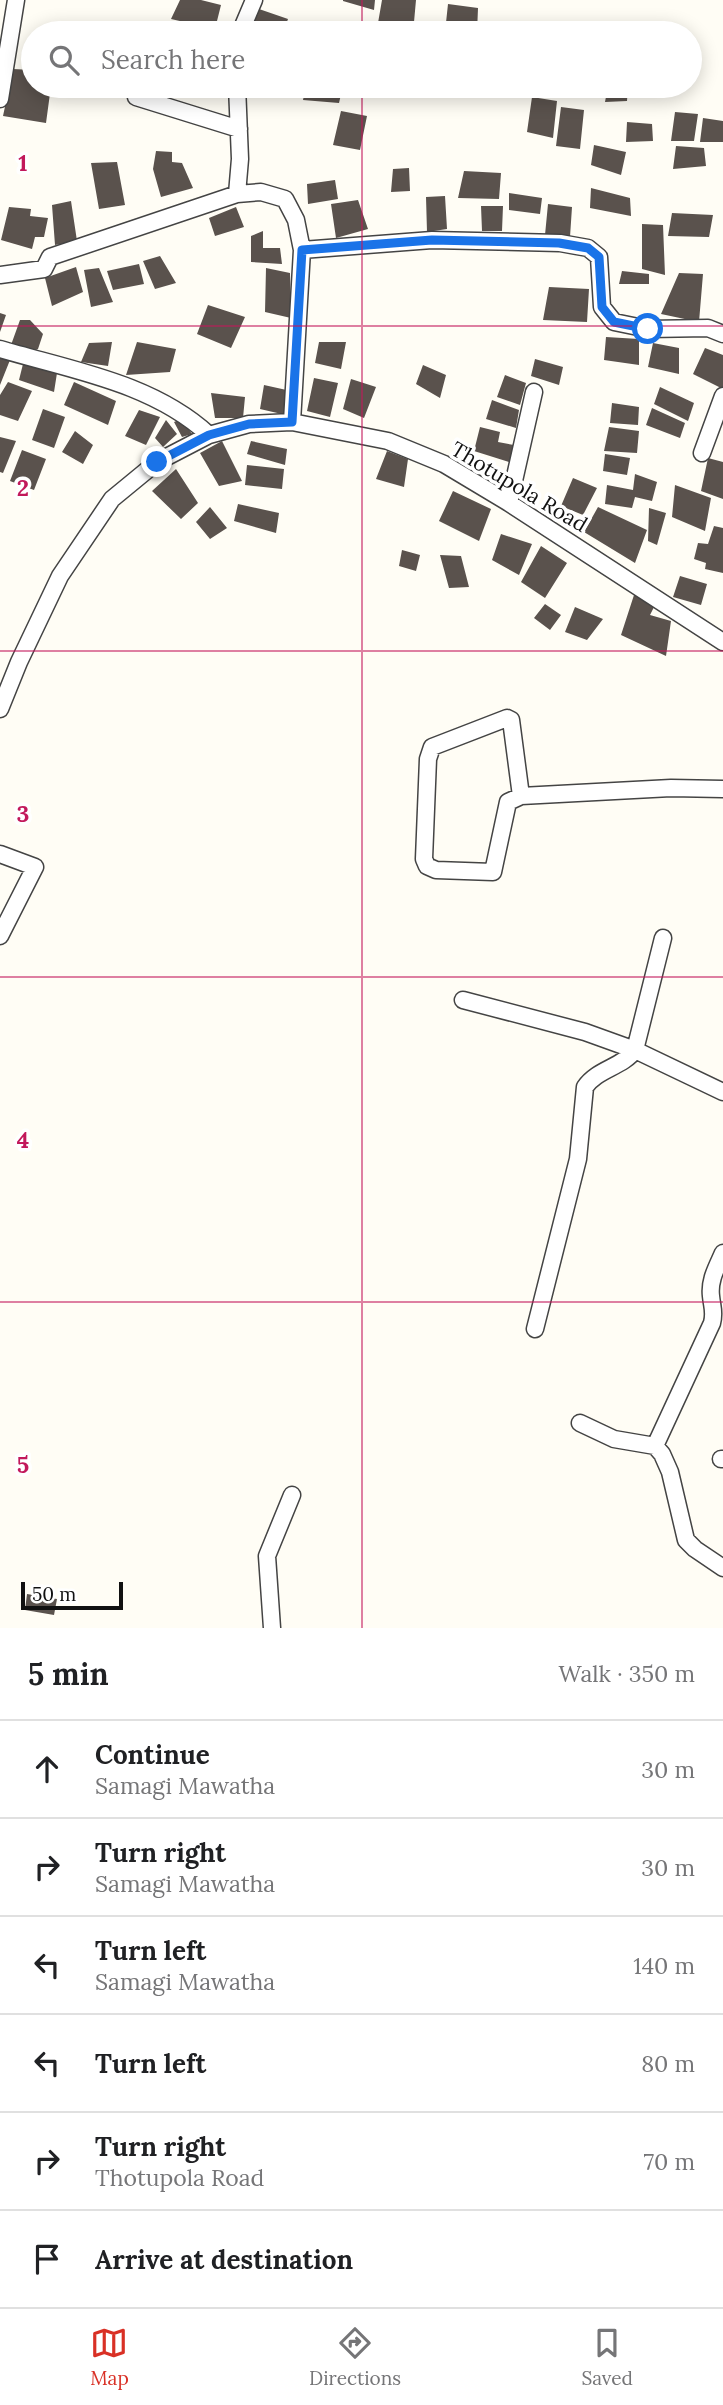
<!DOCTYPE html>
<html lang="en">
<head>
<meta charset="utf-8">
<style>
  :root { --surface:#fff; --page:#f6f6f6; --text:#202124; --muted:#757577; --line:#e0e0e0; --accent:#d93025 }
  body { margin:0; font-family:Lora,serif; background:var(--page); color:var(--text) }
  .scale { position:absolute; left:21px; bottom:18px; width:102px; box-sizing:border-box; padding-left:7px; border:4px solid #111; border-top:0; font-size:19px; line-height:24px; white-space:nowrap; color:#111; -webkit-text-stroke:5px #fff; paint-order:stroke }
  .stop { position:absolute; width:21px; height:21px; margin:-16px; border:5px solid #1a73e8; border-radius:50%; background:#fff }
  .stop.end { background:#1a73e8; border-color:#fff; box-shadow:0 2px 7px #0008 }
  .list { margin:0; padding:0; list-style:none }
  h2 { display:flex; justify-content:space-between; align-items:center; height:91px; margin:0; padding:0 28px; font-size:30px }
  h2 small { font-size:23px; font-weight:400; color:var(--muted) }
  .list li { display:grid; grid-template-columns:46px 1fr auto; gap:21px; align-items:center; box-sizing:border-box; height:98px; padding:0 28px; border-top:2px solid var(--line) }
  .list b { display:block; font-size:26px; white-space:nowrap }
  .list p { margin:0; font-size:23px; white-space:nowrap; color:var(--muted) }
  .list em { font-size:23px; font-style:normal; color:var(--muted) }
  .icon { flex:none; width:38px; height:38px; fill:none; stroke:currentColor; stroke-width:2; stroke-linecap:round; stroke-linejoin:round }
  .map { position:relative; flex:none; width:723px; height:1628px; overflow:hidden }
  .search { position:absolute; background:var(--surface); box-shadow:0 4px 18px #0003; left:21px; right:21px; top:21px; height:77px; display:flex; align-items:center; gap:18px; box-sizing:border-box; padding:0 24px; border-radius:38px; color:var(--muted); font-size:26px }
  .sheet { height:679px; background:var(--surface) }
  nav { display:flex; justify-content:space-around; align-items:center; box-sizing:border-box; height:98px; border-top:2px solid var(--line); background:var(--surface); font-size:19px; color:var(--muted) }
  nav a { display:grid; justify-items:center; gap:4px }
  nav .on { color:var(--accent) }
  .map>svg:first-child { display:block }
</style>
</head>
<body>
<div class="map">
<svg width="723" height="1628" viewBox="0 0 723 1628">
  <rect width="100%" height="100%" fill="#fffdf5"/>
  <path fill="#5a524d" d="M180 0H201L221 5 215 29 171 19Z
    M343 0H375L374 10 343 1Z
    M382 0H416L413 33 378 23Z
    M448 4 478 8 477 33 445 32Z
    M259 9 288 19 283 33H249Z
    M13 69 33 70V86H51L46 123 3 116Z
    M131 86H165L163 100 130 91Z
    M306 86H343L339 103 303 100Z
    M608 86H628L627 101 605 102Z
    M532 97 557 101 553 138 527 132Z
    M561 107 584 110 580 149 556 146Z
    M341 111 367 116 360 150 333 145Z
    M675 112 698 114 694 141H671Z
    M703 118 723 121V142H700Z
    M627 122 652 124 653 141 626 142Z
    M594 145 626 152 621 175 591 165Z
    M676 146 704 148 706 166 673 169Z
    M156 151 172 152V162L182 163 193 188 161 197 153 169Z
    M117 162 125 205 99 209 91 163Z
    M409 168 410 191 391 192 393 169Z
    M464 171 501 173 499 199 458 198Z
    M335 180 338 199 308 204 307 184Z
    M591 188 630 198 631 216 590 208Z
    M509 193 542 198 540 214 509 210Z
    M445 196 447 229 427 232 426 197Z
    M358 200 368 229 336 238 331 204Z
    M71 201 77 241 55 245 52 205Z
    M548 204 572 207 570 237 545 235Z
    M481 206H503L502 231H482Z
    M9 207 31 209 30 216 48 218 44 237H35L32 249 1 240Z
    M236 207 244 227 215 236 209 218Z
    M672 213 713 215 709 237 668 236Z
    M642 224 663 225 665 275 642 269Z
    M263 231V248H280L282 264 251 262V236Z
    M160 256 176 283 155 289 143 261Z
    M139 264 144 284 113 290 107 271Z
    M76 267 83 292 52 306 45 278Z
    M99 268 113 302 91 307 84 270Z
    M266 268 290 273 291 318 265 312Z
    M622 271 649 274V284H619Z
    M679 273 703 274 699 322 661 314Z
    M549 287 589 289 587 322 543 320Z
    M208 305 245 317 231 348 197 334Z
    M0 313 6 315 0 332Z
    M20 320H30L43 334 38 349 30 353 11 345Z
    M606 337 639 339V365L604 360Z
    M112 342 108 366 81 362 89 343Z
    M137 342 176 349 170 372 126 375Z
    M319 342H346L341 369 315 363Z
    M653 343 679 348V374L648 367Z
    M705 348 723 355V389L693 374Z
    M0 358 10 360 0 385Z
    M535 359 563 367 559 385 531 376Z
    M23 364 57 373 54 392 19 380Z
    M423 365 446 375 440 398 416 384Z
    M505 375 526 383 520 405 497 397Z
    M314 378 338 383 330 417 307 411Z
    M351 379 376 387 364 418 343 409Z
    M8 382 32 391 18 421 0 415V395Z
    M74 382 116 401 108 425 64 405Z
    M264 385 291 391 286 415 260 409Z
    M660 387 694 403 688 421 654 404Z
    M211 393 245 397 243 418H215Z
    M492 400 519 410 516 428 486 419Z
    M612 403 639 407 638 425 610 423Z
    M652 408 685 423 680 438 646 425Z
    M43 409 65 417 54 448 32 440Z
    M139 410 160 417 146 445 125 436Z
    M181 419 192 434 182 437 174 422Z
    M166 420 177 434 163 447 155 438Z
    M480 427 500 432 498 442 514 445 509 462 474 451Z
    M609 427 639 431 637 453 604 451Z
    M75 431 93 445 83 464 62 452Z
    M0 437 16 441 3 473 0 472Z
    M222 441 242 481 219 486 200 453Z
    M251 441 287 449 285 465 247 454Z
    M22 450 46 459 34 490 10 481Z
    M387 451 408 459 404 487 376 479Z
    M605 454 630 458 627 475 603 471Z
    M708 458 723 462V499L701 491Z
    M247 465 284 469 282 489 245 485Z
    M176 469 198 503 181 519 152 491Z
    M635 474 657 482 652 501 635 497 632 508 605 504 607 485 633 490Z
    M573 478 597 488 583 515 561 506Z
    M675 485 711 498 705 531 672 517Z
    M453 491 491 509 479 541 439 521Z
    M238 504 279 513 276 533 234 521Z
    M210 507 227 528 210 539 196 522Z
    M598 507 647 530 635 563 584 532Z
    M649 508 666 513 657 545 648 541Z
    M714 526 723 528V573L705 569 706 563 694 559 698 543 708 544Z
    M501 534 532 544 519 575 492 560Z
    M541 546 567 563 545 598 521 582Z
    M402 550 420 555 416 571 399 566Z
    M440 555 461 556 469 587 449 588Z
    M680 576 707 584 701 605 673 597Z
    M634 595 656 603 650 615 671 621 666 656 621 635Z
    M545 604 561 615 550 630 534 618Z
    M575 607 603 619 587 640 565 632Z
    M27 1594 57 1599 54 1615 25 1610Z"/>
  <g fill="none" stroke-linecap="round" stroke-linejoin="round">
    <defs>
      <path id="minor" d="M240 33 254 0
        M237 86 240 159 237 194
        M136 97 239 129
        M0 99 16 0
        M302 250 432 240 560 243 588 248 599 257 602 307 614 322 648 329 708 328 723 334
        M0 275 44 269 50 257 237 194 261 192 285 199 296 220 302 250 292 422
        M0 349C71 370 153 383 209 435
        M702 453 723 396
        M509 503 534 392
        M0 709 19 662 60 576 112 499 157 462 209 435 249 424 292 422 388 441 444 464 509 503 723 642
        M521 796 511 720 507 718 432 747 428 759 424 859 427 866 436 870 493 872 508 802 521 796 671 788 723 789
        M0 854 35 867 0 936
        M463 1000 585 1032 635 1050 723 1092
        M723 1253C717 1267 709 1280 711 1296 712 1307 715 1312 712 1323L655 1446 662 1454 670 1472 686 1540 695 1549 723 1568
        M535 1329 578 1159 585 1087C597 1069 623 1067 635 1050L663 938
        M580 1423 614 1439 655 1446
        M721 1459H723
        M272 1628 267 1556 292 1495"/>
    </defs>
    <use href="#minor" stroke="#444" stroke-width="19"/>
    <use href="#minor" stroke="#fff" stroke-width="16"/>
  </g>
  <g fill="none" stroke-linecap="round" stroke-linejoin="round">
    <path stroke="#1a73e8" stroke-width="9" d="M157 462 209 435 249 424 292 422 302 250 432 240 559 243 588 248 599 257 602 307 614 322 648 329"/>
  </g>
  <path fill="none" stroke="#c2185b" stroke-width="2" stroke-opacity="0.55" d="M362 0V33M362 86V1628M0 326H723M0 651H723M0 977H723M0 1302H723"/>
  <g text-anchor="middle" stroke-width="7" stroke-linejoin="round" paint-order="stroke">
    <g font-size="21" fill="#111" stroke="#fff">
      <text transform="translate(519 487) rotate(31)" y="7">Thotupola Road</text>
    </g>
  </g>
  <g font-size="23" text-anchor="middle" font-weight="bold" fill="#c2185b" stroke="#fff" stroke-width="7" stroke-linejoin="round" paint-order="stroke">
    <text x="23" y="171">1</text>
    <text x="23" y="496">2</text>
    <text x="23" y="822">3</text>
    <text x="23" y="1148">4</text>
    <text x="23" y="1473">5</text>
  </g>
</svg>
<div class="scale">50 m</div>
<div class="stop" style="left:648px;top:329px"></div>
<div class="stop end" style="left:157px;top:462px"></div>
<div class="search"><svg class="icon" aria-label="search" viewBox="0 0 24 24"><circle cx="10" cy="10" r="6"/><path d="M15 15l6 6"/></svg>Search here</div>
</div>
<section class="sheet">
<h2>5 min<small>Walk · 350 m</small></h2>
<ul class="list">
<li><svg class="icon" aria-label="ahead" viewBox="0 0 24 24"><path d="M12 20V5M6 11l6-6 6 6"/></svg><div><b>Continue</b><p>Samagi Mawatha</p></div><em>30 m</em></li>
<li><svg class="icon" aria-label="right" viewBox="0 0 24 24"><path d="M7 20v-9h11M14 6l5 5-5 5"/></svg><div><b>Turn right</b><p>Samagi Mawatha</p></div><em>30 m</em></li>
<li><svg class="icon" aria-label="left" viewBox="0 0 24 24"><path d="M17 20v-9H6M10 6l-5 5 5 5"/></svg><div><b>Turn left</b><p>Samagi Mawatha</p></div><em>140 m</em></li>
<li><svg class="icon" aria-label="left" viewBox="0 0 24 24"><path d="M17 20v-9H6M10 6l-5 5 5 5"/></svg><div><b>Turn left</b></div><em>80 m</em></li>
<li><svg class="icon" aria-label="right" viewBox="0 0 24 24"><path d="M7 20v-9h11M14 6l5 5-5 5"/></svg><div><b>Turn right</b><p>Thotupola Road</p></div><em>70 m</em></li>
<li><svg class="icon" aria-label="arrive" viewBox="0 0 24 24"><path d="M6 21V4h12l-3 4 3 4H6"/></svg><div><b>Arrive at destination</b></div></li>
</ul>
</section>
<nav>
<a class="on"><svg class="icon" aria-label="map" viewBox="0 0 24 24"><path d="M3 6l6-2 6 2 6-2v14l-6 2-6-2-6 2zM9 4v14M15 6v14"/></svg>Map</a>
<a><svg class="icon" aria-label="directions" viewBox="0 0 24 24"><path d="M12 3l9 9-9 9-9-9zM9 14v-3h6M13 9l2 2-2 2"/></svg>Directions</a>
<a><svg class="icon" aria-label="saved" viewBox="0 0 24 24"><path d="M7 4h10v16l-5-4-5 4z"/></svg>Saved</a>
</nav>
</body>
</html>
